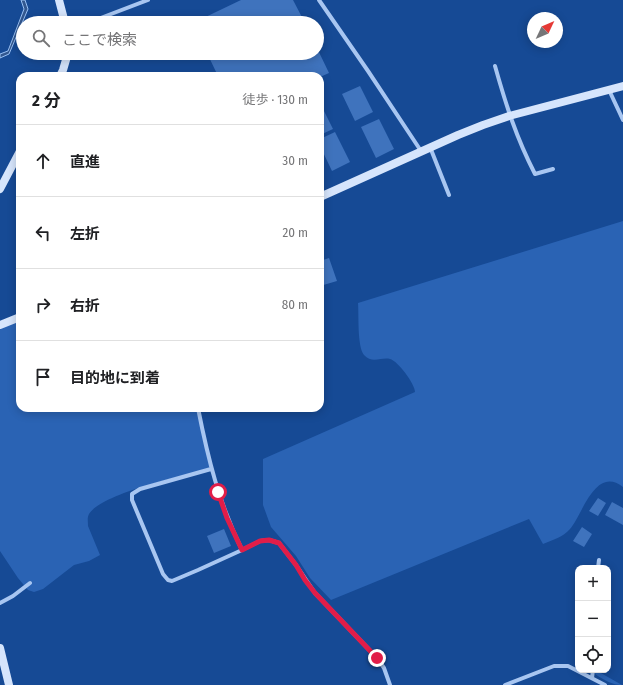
<!DOCTYPE html>
<html lang="ja">
<head>
<meta charset="utf-8">
<style>
  :root { --surface:#fff; --page:#f6f6f6; --text:#202124; --muted:#757577; --line:#e0e0e0 }
  body { margin:0; font-family:"Fira Sans Condensed","Noto Sans JP",sans-serif; background:var(--page); color:var(--text) }
  .controls { position:absolute; right:12px; bottom:12px; display:grid; overflow:hidden; border-radius:8px; box-shadow:0 2px 10px #0003 }
  .controls button { width:36px; height:36px; display:grid; place-items:center; padding:0; border:0; border-bottom:1px solid var(--line); background:var(--surface); color:var(--text); font:20px sans-serif }
  .compass { position:absolute; left:527px; top:12px; width:36px; height:36px; border-radius:50%; background:var(--surface); box-shadow:0 2px 10px #0003; rotate:46deg }
  .stop { position:absolute; width:12px; height:12px; margin:-9px; border:3px solid #e11d48; border-radius:50%; background:#fff }
  .stop.end { background:#e11d48; border-color:#fff; box-shadow:0 1px 4px #0008 }
  .list { margin:0; padding:0; list-style:none }
  h2 { display:flex; justify-content:space-between; align-items:center; height:52px; margin:0; padding:0 16px; font-size:17px }
  h2 small { font-size:13px; font-weight:400; color:var(--muted) }
  .list li { display:grid; grid-template-columns:26px 1fr auto; gap:12px; align-items:center; box-sizing:border-box; height:72px; padding:0 16px; border-top:1px solid var(--line) }
  .list b { display:block; font-size:15px; white-space:nowrap }
  .list em { font-size:13px; font-style:normal; color:var(--muted) }
  .icon { flex:none; width:22px; height:22px; fill:none; stroke:currentColor; stroke-width:2; stroke-linecap:round; stroke-linejoin:round }
  .map { position:relative; flex:none; width:623px; height:685px; overflow:hidden }
  .search { position:absolute; background:var(--surface); box-shadow:0 2px 10px #0003; left:16px; top:16px; width:308px; height:44px; display:flex; align-items:center; gap:10px; box-sizing:border-box; padding:0 14px; border-radius:22px; color:var(--muted); font-size:15px }
  .panel { position:absolute; background:var(--surface); box-shadow:0 2px 10px #0003; left:16px; top:72px; width:308px; height:340px; border-radius:12px }
  .map>svg:first-child { display:block }
</style>
</head>
<body>
<div class="map">
<svg width="623" height="685" viewBox="0 0 623 685">
  <rect width="100%" height="100%" fill="#164a95"/>
  <path fill="#2a63b4" d="M623 221V487C595 465 582 516 570 529 563 537 553 540 543 544L529 519 331 600 310 578 296 556 271 527 263 505V459L415 392C415 384 398 361 390 359 381 357 372 364 364 355 357 346 359 315 358 303Z
    M20 320V408H198L211 469C186 475 102 493 89 514 87 518 88 521 88 526L100 555 89 561 74 565 43 589 34 592 28 590 18 578 0 551V329Z
    M596 670H599V672L622 685C612 685 604 680 595 674Z"/>
  <path fill="#33588f" stroke="#9ac1f4" d="M21 0H25L28 9 9 54 0 58V54L8 51 24 9Z"/>
  <path fill="#3f73bd" d="M241 0H293L305 23H193Z
    M317 48 329 73 320 77V76H218L207 53H317Z
    M360 86 373 112 355 121 342 94Z
    M320 103 333 129 320 135Z
    M379 119 394 149 376 158 361 127Z
    M335 132 350 162 332 171 320 146V139Z
    M329 258 337 281 320 286V261Z
    M598 498 606 503 598 516 589 511Z
    M612 502 623 508V525L605 515Z
    M582 527 592 534 584 547 573 541Z
    M224 529 231 546 214 553 207 536Z"/>
  <g fill="none" stroke-linecap="round" stroke-linejoin="round">
    <path stroke="#a8c6f1" stroke-width="4" d="M319 0 368 71 421 151
      M65 21 98 19 148 0
      M495 66C506 105 516 137 535 174L553 169
      M609 90 623 120
      M430 147 449 195
      M198 408C208 459 219 503 242 550L260 541 269 540 279 543 296 565 315 593 377 658 384 668 390 685
      M211 469 140 489 132 494V500L163 574 168 580 172 581 198 570 242 550
      M598 568 599 560
      M0 603 13 596 30 583
      M592 678 593 670
      M505 685 554 666H568L605 685"/>
    <path stroke="#d6e5fc" stroke-width="8" d="M59 0 65 23
      M60 76 63 70 68 53
      M0 189 20 151
      M320 197 458 135 483 125 509 116 623 86
      M0 325 20 317
      M0 648 9 685"/>
  </g>
  <g fill="none" stroke-linecap="round" stroke-linejoin="round">
    <path stroke="#e11d48" stroke-width="5" d="M218 492 227 518 242 550 260 541 269 540 279 543 296 565 305 580 315 593 377 658"/>
  </g>
</svg>
<div class="controls">
<button>+</button>
<button>−</button>
<button><svg class="icon" aria-label="locate" viewBox="0 0 24 24"><circle cx="12" cy="12" r="6"/><path d="M12 2v4M12 18v4M2 12h4M18 12h4"/></svg></button>
</div>
<svg class="compass" viewBox="-18 -18 36 36"><path d="M0-13l5 13h-10z" fill="#e53935"/><path d="M0 13l5-13h-10z" fill="#757577"/></svg>
<div class="stop" style="left:218px;top:492px"></div>
<div class="stop end" style="left:377px;top:658px"></div>
<div class="search"><svg class="icon" aria-label="search" viewBox="0 0 24 24"><circle cx="10" cy="10" r="6"/><path d="M15 15l6 6"/></svg>ここで検索</div>
<section class="panel">
<h2>2 分<small>徒歩 · 130 m</small></h2>
<ul class="list">
<li><svg class="icon" aria-label="ahead" viewBox="0 0 24 24"><path d="M12 20V5M6 11l6-6 6 6"/></svg><div><b>直進</b></div><em>30 m</em></li>
<li><svg class="icon" aria-label="left" viewBox="0 0 24 24"><path d="M17 20v-9H6M10 6l-5 5 5 5"/></svg><div><b>左折</b></div><em>20 m</em></li>
<li><svg class="icon" aria-label="right" viewBox="0 0 24 24"><path d="M7 20v-9h11M14 6l5 5-5 5"/></svg><div><b>右折</b></div><em>80 m</em></li>
<li><svg class="icon" aria-label="arrive" viewBox="0 0 24 24"><path d="M6 21V4h12l-3 4 3 4H6"/></svg><div><b>目的地に到着</b></div></li>
</ul>
</section>
</div>
</body>
</html>
